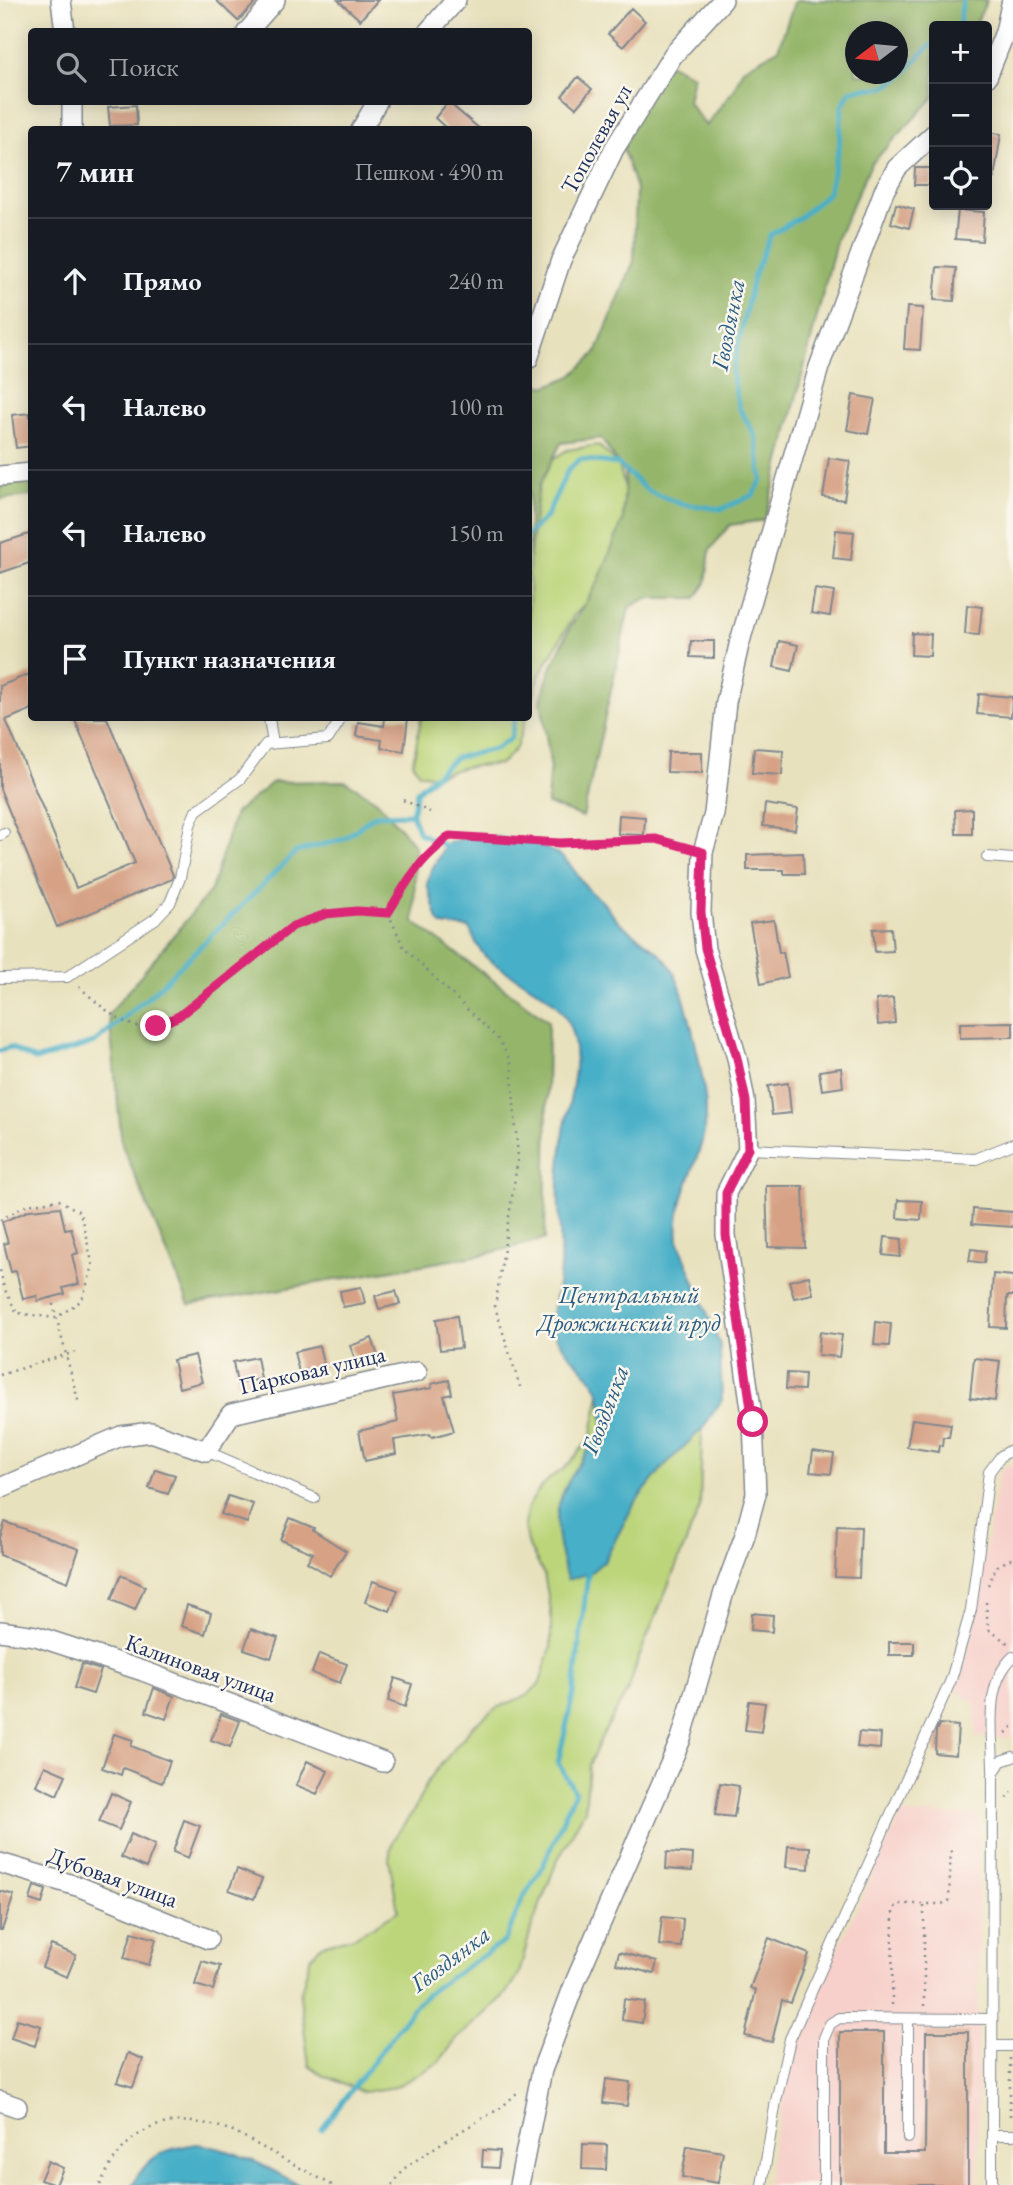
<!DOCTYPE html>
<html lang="ru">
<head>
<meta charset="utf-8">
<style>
  :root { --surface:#171b24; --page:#20242c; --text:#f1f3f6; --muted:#9ea1a6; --line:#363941 }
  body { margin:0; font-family:"EB Garamond",serif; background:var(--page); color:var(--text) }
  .controls { position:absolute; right:21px; top:21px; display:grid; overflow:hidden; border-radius:7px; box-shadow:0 4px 18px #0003 }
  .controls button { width:63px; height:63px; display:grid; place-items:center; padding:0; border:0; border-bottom:2px solid var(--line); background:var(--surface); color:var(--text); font:35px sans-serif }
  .compass { position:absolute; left:845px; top:21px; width:63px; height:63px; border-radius:50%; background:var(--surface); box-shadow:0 4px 18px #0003; rotate:254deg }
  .stop { position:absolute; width:21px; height:21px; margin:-16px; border:5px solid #db2777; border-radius:50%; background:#fff }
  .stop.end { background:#db2777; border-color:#fff; box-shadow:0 2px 7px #0008 }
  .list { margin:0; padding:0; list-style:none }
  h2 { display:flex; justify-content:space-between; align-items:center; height:91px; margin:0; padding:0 28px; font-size:30px }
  h2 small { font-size:23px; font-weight:400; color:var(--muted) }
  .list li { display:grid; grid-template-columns:46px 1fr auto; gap:21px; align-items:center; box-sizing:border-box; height:126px; padding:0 28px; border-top:2px solid var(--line) }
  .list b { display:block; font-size:26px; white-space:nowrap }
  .list em { font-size:23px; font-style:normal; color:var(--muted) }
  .icon { flex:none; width:38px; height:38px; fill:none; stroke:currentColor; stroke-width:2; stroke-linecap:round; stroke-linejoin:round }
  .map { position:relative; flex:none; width:1013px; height:2185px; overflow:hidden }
  .search { position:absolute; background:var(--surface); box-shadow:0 4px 18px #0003; left:28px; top:28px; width:504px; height:77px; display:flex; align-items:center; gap:18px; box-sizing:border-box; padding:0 24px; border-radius:7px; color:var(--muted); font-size:26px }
  .panel { position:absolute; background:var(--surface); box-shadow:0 4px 18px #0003; left:28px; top:126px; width:504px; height:595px; border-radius:7px }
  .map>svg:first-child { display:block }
</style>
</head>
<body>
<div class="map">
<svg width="1013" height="2185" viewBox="0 0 1013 2185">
  <rect width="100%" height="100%" fill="#fbf7ec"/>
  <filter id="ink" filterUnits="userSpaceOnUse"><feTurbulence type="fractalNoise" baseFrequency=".0143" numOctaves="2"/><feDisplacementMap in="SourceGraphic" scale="14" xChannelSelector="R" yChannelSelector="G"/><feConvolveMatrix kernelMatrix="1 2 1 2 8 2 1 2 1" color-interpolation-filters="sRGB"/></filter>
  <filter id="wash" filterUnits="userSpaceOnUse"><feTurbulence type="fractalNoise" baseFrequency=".00686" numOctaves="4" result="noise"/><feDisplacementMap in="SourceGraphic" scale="28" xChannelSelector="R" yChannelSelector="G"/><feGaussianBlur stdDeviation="1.57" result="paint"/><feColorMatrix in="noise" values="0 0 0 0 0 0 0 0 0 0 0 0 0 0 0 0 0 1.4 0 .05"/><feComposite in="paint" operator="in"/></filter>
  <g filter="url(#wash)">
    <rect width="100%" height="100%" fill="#e8e1bd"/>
    <path fill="#f7d0cb" d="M1013 1463V1738L976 1737V1704L955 1690 965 1660 974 1619 998 1476 1003 1468Z
      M901 1814 979 1815 978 2185H767L773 2146 796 2038Z"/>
    <path fill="#bcd57a" stroke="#6c826c" stroke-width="2" d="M598 445 618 464 632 510 610 580 574 615 540 674 529 710V480L531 474 567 450Z
      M421 718H526L516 748 501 764 465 767 434 776 419 773 413 763Z
      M600 1393 604 1429C589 1450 561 1484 558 1510 557 1522 559 1536 559 1548L604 1561 634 1504 664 1466 702 1429 700 1508 638 1659 629 1688 602 1736 589 1765 585 1810 557 1861 531 1929 519 1974 511 1987 501 1999 457 2039 438 2063 396 2087 364 2092 322 2075 309 2066 300 1995 310 1959 321 1945 354 1937 398 1911 389 1859 392 1841 413 1812 429 1779 472 1727 496 1708 528 1695 540 1683 551 1647V1610L544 1575 527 1543 524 1524 528 1507 538 1491 550 1478 565 1468 591 1438Z"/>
    <path fill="#95b66a" stroke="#587264" stroke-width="2" fill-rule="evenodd" d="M795 0H987L975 26H934V97L871 164 837 238 765 520 730 525 710 550 706 583 696 598H647L629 608 583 817 547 804 550 763 541 700 550 671 569 629 598 582 623 520 625 474 601 438 561 443 539 486 529 559V381L545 387 572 376 596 353 634 261 636 189 623 149 661 59 693 76 688 102 706 126 734 89 743 69 778 49ZM856 32H898V74H856Z
      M31 469V496L0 499V473Z
      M345 781 377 801 415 846 414 922 548 1021 545 1239 486 1254 189 1305 122 1145 109 1014 211 890 235 813 273 782Z"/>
    <path fill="#47afc7" stroke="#316f92" stroke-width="2" d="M496 837C517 841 544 844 562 857 574 866 579 880 589 890 592 894 597 897 601 900 607 907 612 915 618 921 635 937 662 949 673 971 687 995 707 1089 706 1116 704 1160 673 1196 678 1240L720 1345 722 1400 702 1429 664 1466 634 1504 604 1561 590 1573 567 1580C561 1555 551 1523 561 1499 570 1473 589 1451 604 1428 603 1417 603 1402 599 1392 589 1366 554 1350 552 1322 551 1309 556 1298 558 1285 564 1250 557 1214 559 1179 560 1163 562 1147 564 1131 570 1095 584 1056 568 1022 552 988 510 980 485 956 478 949 474 937 469 928L442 925 438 920 427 884 431 871 446 844 462 838Z
      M197 2144C234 2149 266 2166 299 2185H132C148 2155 164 2149 197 2144Z"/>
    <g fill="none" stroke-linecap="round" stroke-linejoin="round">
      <path stroke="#47afc7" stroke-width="5" d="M959 26 963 0
        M528 534 546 517 568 470 581 459 618 464 648 491 681 504 722 509 753 495 762 479 755 435 739 408 732 373 753 278 770 235 799 218 828 193 839 148 842 107 850 91C863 86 872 90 883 87 904 81 917 54 934 43
        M450 848 419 833 412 814 417 791 455 758 495 749 511 738 515 718
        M0 1051 10 1047 35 1060 94 1043 153 993 296 852 344 839 375 815 412 814
        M322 2129 418 2002 436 1987 505 1941 523 1898 541 1870 575 1792 558 1763 573 1696 589 1566"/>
    </g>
    <g id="blocks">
      <path fill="#d6a185" d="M216 0H258L238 21Z
        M338 0H378L360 20Z
        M631 8 645 21 623 47 608 34Z
        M578 77 592 89 576 108 562 96Z
        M448 102 481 130H448L435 118Z
        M136 105 137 125 110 126 108 107Z
        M987 132 1001 134 994 178 987 177Z
        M915 168H932V185H914Z
        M896 204 914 209 909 228 891 223Z
        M958 210 984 212 982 241 955 239Z
        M937 267 956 268 954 301 934 300Z
        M907 307 923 308 920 350 904 349Z
        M853 395 875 399 868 434 847 430Z
        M30 413 32 446 16 448 12 415Z
        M829 458 850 461 844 500 823 497Z
        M836 530 854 532 851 560 833 558Z
        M32 533V562L0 573V543Z
        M815 589 834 592 830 616 811 613Z
        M967 605 982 607 979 635 965 634Z
        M912 633 931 634 930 656 911 655Z
        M691 641H714V658L690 657Z
        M779 641 798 645 792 671 774 667Z
        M32 673V709L6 720 76 888 135 863 74 718H107L173 875 172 879 57 927 0 789V686Z
        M979 694 1012 697 1011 717 977 714Z
        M385 718H408L404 751 381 748 382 740 356 736 358 722 384 726Z
        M754 748 783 750 782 775 752 773Z
        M668 752H702V773L667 772Z
        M765 804 798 809 795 830 763 826Z
        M972 809V834H956L955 810Z
        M619 815 645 817 644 835 618 834Z
        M803 853 804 874H784V870H747V855Z
        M774 920 779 953 783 952 788 977 761 984 750 923Z
        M891 928 893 951 875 952 873 929Z
        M893 998 895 1023 878 1025 876 1000Z
        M1013 1022V1037L960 1038V1023Z
        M841 1068 843 1087 822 1090 819 1071Z
        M788 1083 791 1113 772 1115 768 1086Z
        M766 1186H803L805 1248 768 1247Z
        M898 1200 922 1201 921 1220 897 1218Z
        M60 1207 65 1229 71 1228 78 1253 72 1255 79 1284 63 1288 65 1294 38 1301 37 1296 23 1299 16 1271 11 1272 4 1244 8 1243 2 1222 30 1210Z
        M973 1209 1013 1212V1227L972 1224Z
        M885 1237 902 1239 900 1257 883 1255Z
        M971 1249 986 1251 984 1263 969 1261Z
        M993 1274 1013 1276V1296H1007L1006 1328 990 1327Z
        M809 1276 813 1294 794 1298 789 1281Z
        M361 1287 365 1303 343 1307 340 1291Z
        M396 1291 400 1304 379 1309 375 1296Z
        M457 1316 461 1348 440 1350 436 1319Z
        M876 1322 891 1324 889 1346 874 1345Z
        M820 1332 842 1335 839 1357 818 1355Z
        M372 1338 379 1359 358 1366 350 1346Z
        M319 1346 324 1366 299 1372 294 1352Z
        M195 1355 202 1382 179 1388 173 1360Z
        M257 1357 261 1379 237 1384 233 1362Z
        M974 1358 1000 1361 995 1401 970 1398Z
        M787 1373 805 1374 804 1390 786 1389Z
        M449 1380 452 1394 444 1396 454 1431 432 1437 430 1434 394 1440 396 1454 365 1461 359 1431 398 1422 393 1395 432 1388 431 1384Z
        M912 1419 951 1424 949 1437H943L942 1446 939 1445 938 1452 907 1447Z
        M813 1451 834 1454 831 1474 810 1472Z
        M155 1469 175 1475 168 1494 149 1488Z
        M228 1496 253 1504 247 1523 221 1514Z
        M290 1518 314 1528 313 1530 346 1551 330 1576 307 1562 313 1553 281 1540Z
        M5 1522 79 1549 68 1582 0 1555V1538Z
        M837 1526 861 1527 859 1578 835 1577Z
        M121 1575 145 1586 135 1610 111 1600Z
        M373 1581 398 1590 390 1611 365 1602Z
        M187 1605 211 1613 205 1634 181 1626Z
        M752 1613 773 1615 772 1632 751 1630Z
        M251 1629 278 1638 271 1658 244 1649Z
        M889 1642H914V1655H889Z
        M319 1654 347 1664 340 1683 312 1673Z
        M82 1664 101 1670 93 1694 74 1688Z
        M395 1678 412 1684 405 1707 388 1701Z
        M154 1688 174 1696 166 1719 146 1712Z
        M749 1701 765 1703 761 1732 745 1730Z
        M221 1714 240 1721 230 1747 211 1740Z
        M939 1724 958 1726 956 1755 935 1753 936 1731Z
        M859 1732 881 1734 880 1749 857 1747Z
        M114 1734 133 1740 131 1746 170 1761 162 1783 123 1768 121 1775 102 1768Z
        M307 1761 328 1771 317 1794 296 1785Z
        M45 1766 66 1775 57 1795 36 1785Z
        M720 1783 739 1786 734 1817 715 1815Z
        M111 1793 131 1802 119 1830 99 1822Z
        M184 1820 200 1826 188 1858 173 1852Z
        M131 1834 155 1845 146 1868 121 1857Z
        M788 1846 810 1847 809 1869 786 1867Z
        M667 1852 693 1854 692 1871 666 1869Z
        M237 1869 262 1879 254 1899 229 1890Z
        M34 1886 46 1890 42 1904 30 1900Z
        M0 1891 14 1895 2 1930H0Z
        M662 1917 683 1919 681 1947 659 1945Z
        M132 1932 156 1939 149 1965 124 1958Z
        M769 1938 809 1954 791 2003 782 2000 772 2042 745 2036 756 1990 750 1988Z
        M51 1945 76 1955 67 1977 42 1967Z
        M619 1952 657 1962 654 1974 616 1964Z
        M202 1961 220 1966 213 1990 195 1985Z
        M624 1999 645 2002 642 2023 622 2020Z
        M17 2019 41 2026 35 2046 11 2038Z
        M840 2032H884V2153H925L926 2032H968V2185H840Z
        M128 2053 143 2059 133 2087 117 2082Z
        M606 2079 630 2082 627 2106 603 2103Z
        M583 2144 607 2145 606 2170 582 2169Z
        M687 2146 723 2152 718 2183 682 2177Z
        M483 2150 500 2151 498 2168 482 2167Z
        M48 2161 63 2168 56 2185 40 2180Z"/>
    </g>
  </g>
  <g filter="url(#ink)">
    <use href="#blocks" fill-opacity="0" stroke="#82888e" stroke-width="2"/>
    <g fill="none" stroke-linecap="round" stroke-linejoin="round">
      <defs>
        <path id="service" d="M269 718 273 744
          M0 835 4 833
          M987 857 1013 859
          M0 978 67 977 155 919 170 903 180 878 190 825 196 811 240 779 266 744 328 739 339 722 338 718
          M748 1149 976 1159 1013 1144
          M206 1451 314 1498
          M1013 1757 1001 1761 993 1774 992 2135H1013
          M993 1770C993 1733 983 1685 1013 1657
          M992 2046H1013
          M908 2138V2019
          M762 2185 776 2101 790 2039 951 1680 971 1610 989 1472 1001 1456 1013 1449
          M824 2185V2038L830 2024 839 2018 992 2019
          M992 2185V2135"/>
        <path id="minor" d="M61 0 65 32
          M247 32 275 0
          M428 32 456 0
          M987 77 1005 32 1012 0
          M72 102V130
          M361 130 377 102
          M528 359 561 260 614 149 673 55 723 0
          M0 476 32 473
          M0 1488 121 1436 151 1432 206 1451 231 1414 417 1372
          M0 1631 36 1636 143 1671 383 1762
          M0 1863 80 1887 208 1939
          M0 2101 17 2107
          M519 2185 542 2070 576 1980 681 1739 724 1592 745 1535 756 1494 753 1422 726 1235V1193L748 1149 745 1101 737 1058 705 949 701 912 703 852 714 814 726 702 739 645 819 367 884 191 897 168 934 134"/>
      </defs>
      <use href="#service" stroke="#82888e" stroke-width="12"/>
      <use href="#minor" stroke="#82888e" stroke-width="22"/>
      <path stroke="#82888e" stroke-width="2.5" stroke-dasharray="2 5" stroke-linecap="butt" d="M403 800 430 812
        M388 913 404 948 499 1040 511 1062 518 1158 495 1307 520 1387
        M79 987C96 1001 118 1024 141 1027 173 1031 243 966 269 945 277 939 285 930 294 926 325 911 356 911 388 913 402 890 414 868 434 850 441 845 442 839 450 836L560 843 656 839 686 848
        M0 1220 27 1205 59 1200 80 1212 93 1266 82 1300 56 1318 17 1313 4 1288 0 1270
        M51 1297 79 1404
        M0 1375 75 1352
        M988 1585 997 1566 1013 1558
        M986 1602 988 1629 1009 1644
        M1006 1733 1013 1726
        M1006 1798 1013 1790
        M892 2005 893 1910 898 1904H942L949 1901 951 1847
        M924 2006V1904
        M1010 2058V2121
        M100 2185C126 2127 166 2110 227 2129 238 2132 250 2141 260 2146 284 2159 308 2172 332 2185
        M392 2185 406 2167 446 2140 502 2107 520 2090"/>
      <use href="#service" stroke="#fff" stroke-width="10"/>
      <use href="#minor" stroke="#fff" stroke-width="19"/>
    </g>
  </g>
  <g fill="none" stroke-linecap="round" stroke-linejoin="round" filter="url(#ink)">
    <path stroke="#db2777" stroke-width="9" d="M156 1026 179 1016 293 926 326 914 357 911 388 913C402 890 414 868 434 850 441 845 442 839 450 836L560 843 656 839 703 852 701 912 705 948 737 1058 746 1101 748 1149 726 1193V1235L753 1422"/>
  </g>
  <g text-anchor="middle" stroke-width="5" stroke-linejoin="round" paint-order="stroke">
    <g font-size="23" fill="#1b2f5e" stroke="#fbf7ec">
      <text transform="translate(596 139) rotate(-61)" y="8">Тополевая ул</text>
      <text transform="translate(312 1370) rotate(-13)" y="8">Парковая улица</text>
      <text transform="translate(201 1668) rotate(20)" y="8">Калиновая улица</text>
      <text transform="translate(113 1877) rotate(20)" y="8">Дубовая улица</text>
    </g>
    <g font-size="24" font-style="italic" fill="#2a5c83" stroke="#fbf7ec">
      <text transform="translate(728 325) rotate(-79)" y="8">Гвоздянка</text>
      <text x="629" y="1303">Центральный<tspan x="629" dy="28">Дрожжинский пруд</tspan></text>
      <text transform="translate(605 1410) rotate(-69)" y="8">Гвоздянка</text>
      <text transform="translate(450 1959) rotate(-37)" y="8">Гвоздянка</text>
    </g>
  </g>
</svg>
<div class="controls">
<button>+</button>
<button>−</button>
<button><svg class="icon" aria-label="locate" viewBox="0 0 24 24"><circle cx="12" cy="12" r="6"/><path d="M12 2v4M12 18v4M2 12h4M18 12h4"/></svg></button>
</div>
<svg class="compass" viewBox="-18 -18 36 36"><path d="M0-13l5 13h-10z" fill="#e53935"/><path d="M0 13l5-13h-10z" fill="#9ea1a6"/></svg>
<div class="stop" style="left:753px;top:1422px"></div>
<div class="stop end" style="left:156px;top:1026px"></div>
<div class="search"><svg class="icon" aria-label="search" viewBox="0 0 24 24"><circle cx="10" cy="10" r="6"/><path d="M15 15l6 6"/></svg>Поиск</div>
<section class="panel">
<h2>7 мин<small>Пешком · 490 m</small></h2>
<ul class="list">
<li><svg class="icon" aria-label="ahead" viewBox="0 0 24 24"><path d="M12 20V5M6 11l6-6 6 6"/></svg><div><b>Прямо</b></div><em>240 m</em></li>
<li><svg class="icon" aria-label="left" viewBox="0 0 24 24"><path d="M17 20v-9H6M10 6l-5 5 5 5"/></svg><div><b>Налево</b></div><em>100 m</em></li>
<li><svg class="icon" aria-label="left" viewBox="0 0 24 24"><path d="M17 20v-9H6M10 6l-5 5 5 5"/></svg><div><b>Налево</b></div><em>150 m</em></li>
<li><svg class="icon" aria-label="arrive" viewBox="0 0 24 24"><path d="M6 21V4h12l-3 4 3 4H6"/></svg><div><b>Пункт назначения</b></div></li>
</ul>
</section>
</div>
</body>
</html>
